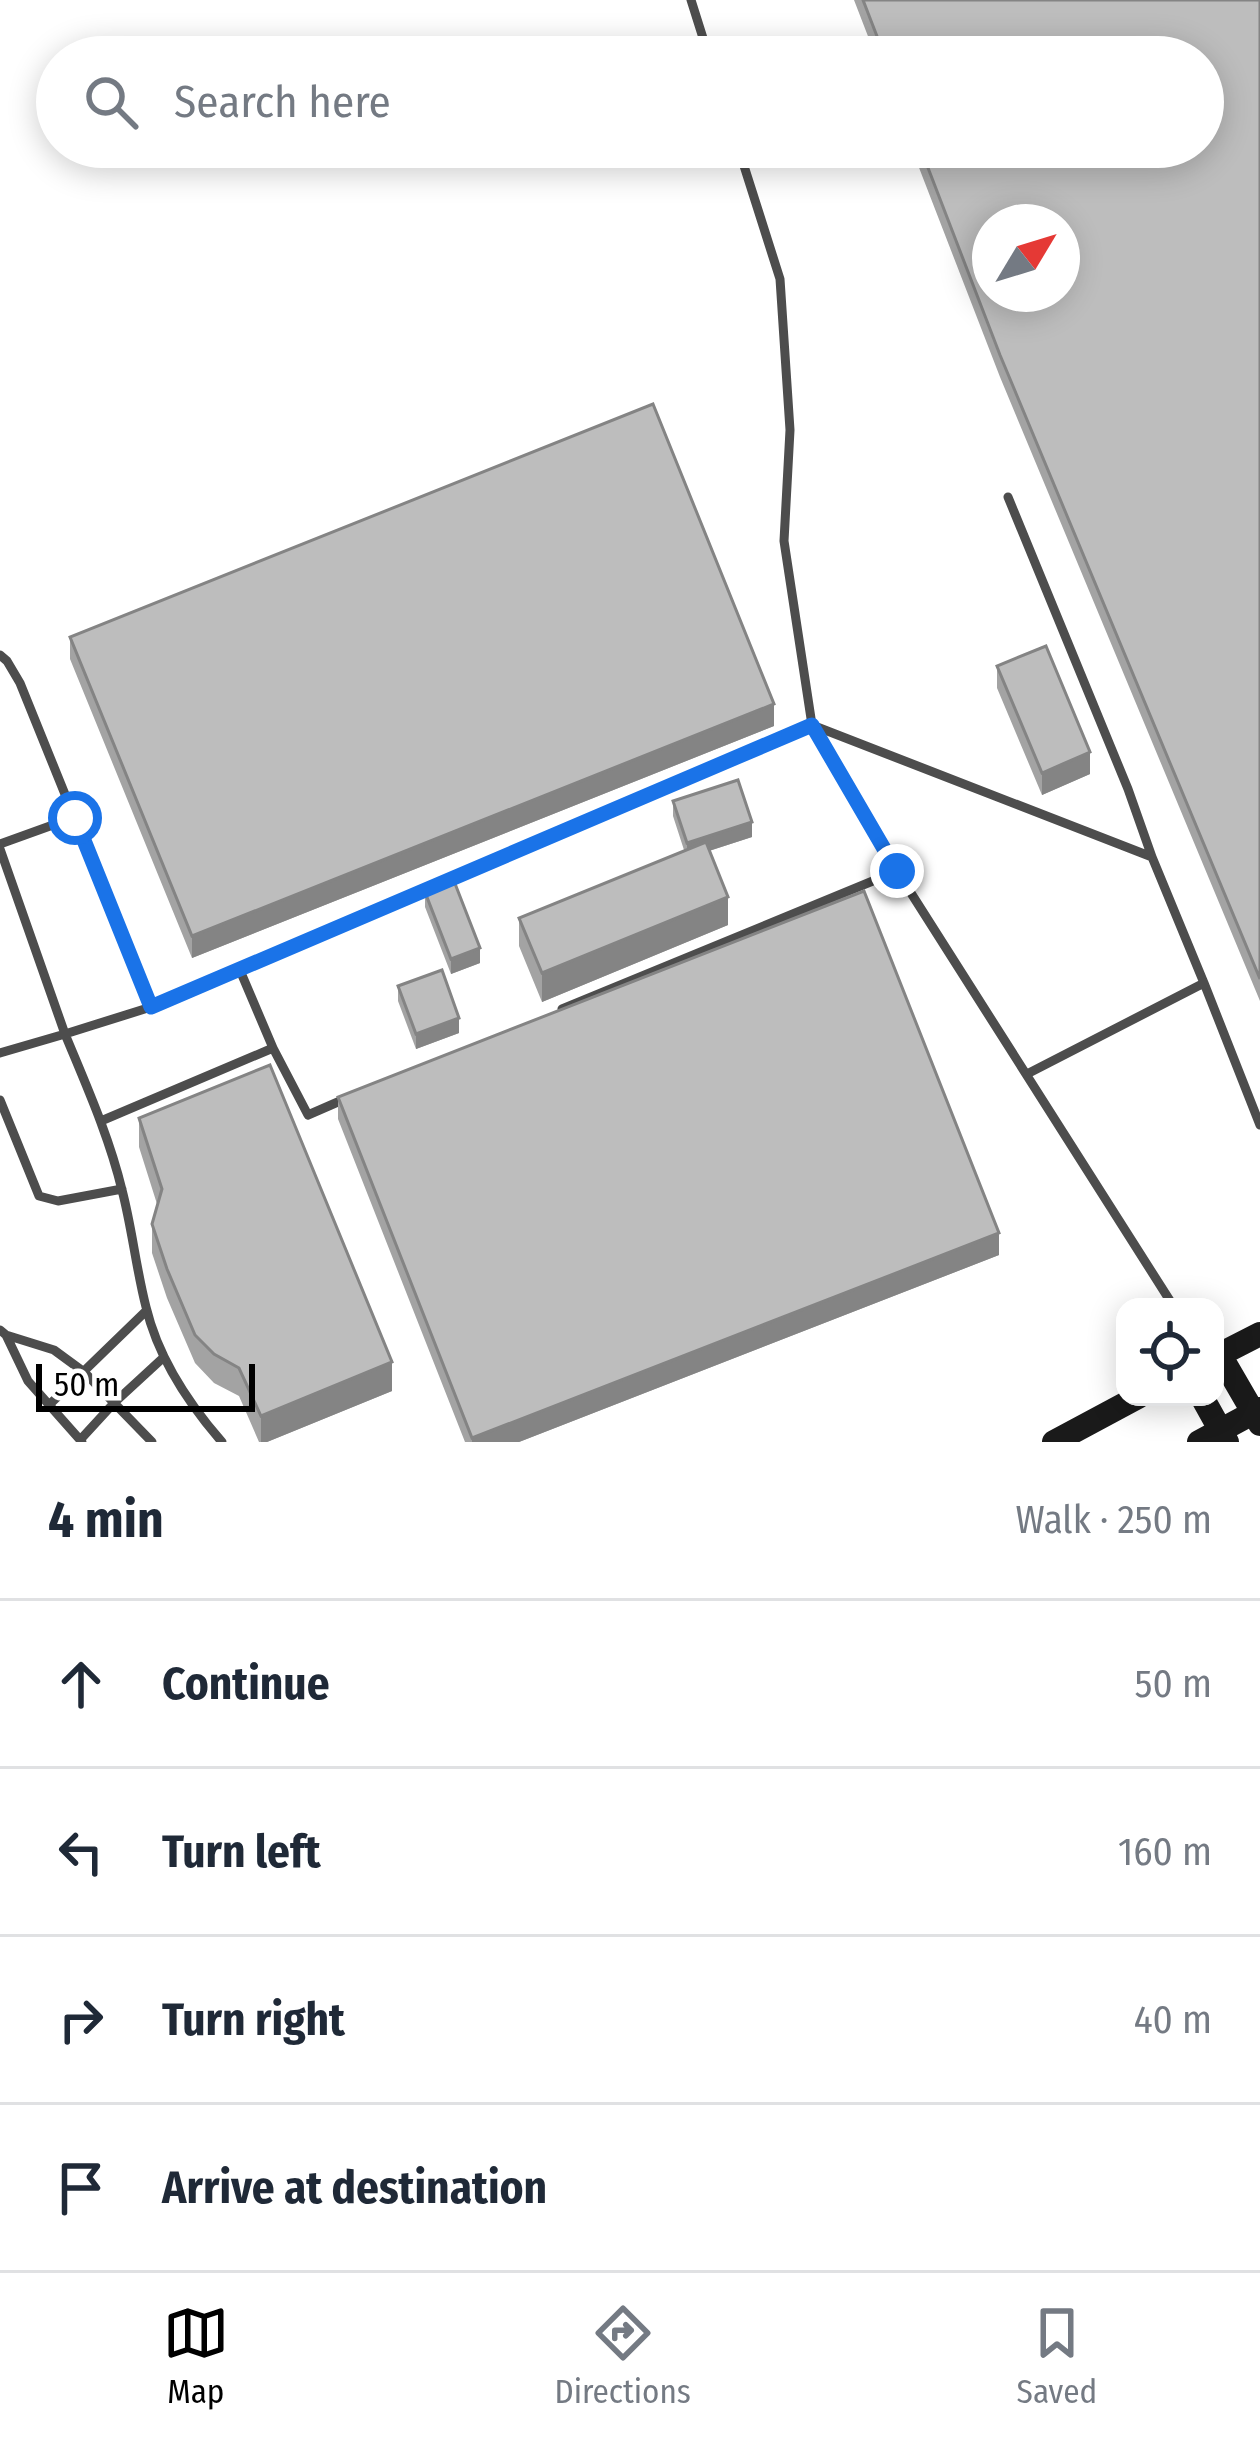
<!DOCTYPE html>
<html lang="en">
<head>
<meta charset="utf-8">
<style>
  :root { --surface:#fff; --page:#f2f2f3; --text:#1f2937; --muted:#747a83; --line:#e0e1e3; --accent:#000 }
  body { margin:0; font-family:"Fira Sans Condensed",sans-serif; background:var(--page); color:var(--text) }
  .controls { position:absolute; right:36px; bottom:36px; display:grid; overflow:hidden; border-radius:24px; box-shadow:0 6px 30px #0003 }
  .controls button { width:108px; height:108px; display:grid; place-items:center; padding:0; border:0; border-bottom:3px solid var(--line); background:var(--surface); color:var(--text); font:60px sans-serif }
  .compass { position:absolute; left:972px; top:204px; width:108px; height:108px; border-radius:50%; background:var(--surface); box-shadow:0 6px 30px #0003; rotate:52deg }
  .scale { position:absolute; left:36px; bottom:30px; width:219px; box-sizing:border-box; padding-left:12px; border:6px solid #000; border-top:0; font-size:33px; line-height:42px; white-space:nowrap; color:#000; -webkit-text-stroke:9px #fff; paint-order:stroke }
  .stop { position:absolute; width:36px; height:36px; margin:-27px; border:9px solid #1a73e8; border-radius:50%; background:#fff }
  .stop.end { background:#1a73e8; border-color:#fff; box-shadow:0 3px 12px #0008 }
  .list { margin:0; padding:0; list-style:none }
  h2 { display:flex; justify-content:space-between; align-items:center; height:156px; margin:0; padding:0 48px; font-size:51px }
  h2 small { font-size:39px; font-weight:400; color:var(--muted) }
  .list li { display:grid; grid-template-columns:78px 1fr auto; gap:36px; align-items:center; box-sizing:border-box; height:168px; padding:0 48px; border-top:3px solid var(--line) }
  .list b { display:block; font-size:45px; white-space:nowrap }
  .list em { font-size:39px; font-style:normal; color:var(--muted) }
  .icon { flex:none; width:66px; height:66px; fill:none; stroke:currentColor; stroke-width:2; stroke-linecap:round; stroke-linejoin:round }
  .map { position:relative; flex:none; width:1260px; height:1442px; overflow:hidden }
  .search { position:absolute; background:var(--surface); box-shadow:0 6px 30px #0003; left:36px; right:36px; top:36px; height:132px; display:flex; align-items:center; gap:30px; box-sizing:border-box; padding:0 42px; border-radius:66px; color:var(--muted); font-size:45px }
  .sheet { height:828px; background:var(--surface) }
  nav { display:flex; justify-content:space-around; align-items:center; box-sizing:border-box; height:168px; border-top:3px solid var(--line); background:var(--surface); font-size:33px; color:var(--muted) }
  nav a { display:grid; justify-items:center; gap:6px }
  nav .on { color:var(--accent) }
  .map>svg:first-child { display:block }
</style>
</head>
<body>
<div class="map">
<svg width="1260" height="1442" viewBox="0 0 1260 1442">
  <rect width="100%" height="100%" fill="#fff"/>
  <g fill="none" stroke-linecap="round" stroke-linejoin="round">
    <path stroke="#4d4d4d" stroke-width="9" d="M691 0 709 57
      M738 147 780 279 790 430 784 541 812 725 897 871 1174 1307
      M1008 497 1128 789 1152 857
      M0 655 7 661 20 683 151 1007
      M0 844 75 817
      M0 849 65 1034 0 1053
      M239 968 273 1048 308 1115 347 1098
      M1204 983 1260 1125
      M562 1009 897 871
      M0 1100 39 1196 58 1201 122 1189
      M101 1121 273 1048
      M0 1330 6 1335 28 1381 82 1442
      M6 1335 54 1350 84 1372 152 1442
      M49 1405 146 1311
      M80 1440 114 1403 164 1357
      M222 1442C188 1403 158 1357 146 1307 136 1268 132 1228 122 1190 109 1136 86 1085 65 1034L151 1007 812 725 1152 857 1204 983 1027 1074"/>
    <path stroke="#1a1a1a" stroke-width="24" d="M1220 1355 1260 1424
      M1215 1357 1260 1334
      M1202 1397 1227 1442
      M1054 1442 1138 1397
      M1199 1442 1260 1409"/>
  </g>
  <path fill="#a3a3a3" d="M854 0H1260V1001L1000 377 911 147H1203V57H876Z
    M70 637 774 726 192 958 70 659Z
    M997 666 1090 774 1042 795 997 688Z
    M673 801 752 837 709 851 728 925 542 1002 519 946V918L684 850 673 816Z
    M425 892 480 963 451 974 425 907Z
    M398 986 459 1033 416 1049 398 1001Z
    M338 1097 999 1255 519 1442H465L338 1119Z
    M139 1118 392 1391 267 1442H259L239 1396 214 1383 195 1363 167 1298 152 1253V1224L157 1204 139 1147Z"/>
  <path fill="#848484" d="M774 704V726L192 958V936Z
    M1090 752V774L1042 795V773Z
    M752 822V837L687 858V843Z
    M728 897V925L542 1002V973Z
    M480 948V963L451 974V959Z
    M459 1018V1033L416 1049V1034Z
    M999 1233V1255L519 1442H472V1438Z
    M392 1362V1391L267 1442H261V1416Z"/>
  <path fill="#bdbdbd" stroke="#848484" stroke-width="3" fill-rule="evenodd" d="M863 0H1260V979L1000 355 920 147H1203V57H885ZM990 222H1062V294H990Z
    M653 404 774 704 192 936 70 637Z
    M1046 646 1090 752 1042 773 997 666Z
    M738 780 752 822 687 843 673 801Z
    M706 842 728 897 542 973 519 918Z
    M454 881 480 948 451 959 425 892Z
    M864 891 999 1233 472 1438 338 1097Z
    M442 970 459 1018 416 1034 398 986Z
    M270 1065 392 1362 261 1416 239 1368 214 1354 195 1335 167 1269 152 1224 162 1189 139 1118Z"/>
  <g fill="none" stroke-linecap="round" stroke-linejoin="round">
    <path stroke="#1a73e8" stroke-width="15" d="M75 818 151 1007 812 725 897 871"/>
  </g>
</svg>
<div class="controls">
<button><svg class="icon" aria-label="locate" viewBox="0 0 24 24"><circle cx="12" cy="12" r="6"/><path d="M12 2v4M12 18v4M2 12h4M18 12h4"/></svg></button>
</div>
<svg class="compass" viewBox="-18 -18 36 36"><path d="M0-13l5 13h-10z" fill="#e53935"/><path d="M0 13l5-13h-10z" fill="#747a83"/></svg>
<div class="scale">50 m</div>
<div class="stop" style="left:75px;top:818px"></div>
<div class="stop end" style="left:897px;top:871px"></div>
<div class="search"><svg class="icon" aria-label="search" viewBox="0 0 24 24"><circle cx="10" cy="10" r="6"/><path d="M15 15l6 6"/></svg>Search here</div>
</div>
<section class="sheet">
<h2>4 min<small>Walk · 250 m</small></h2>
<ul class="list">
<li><svg class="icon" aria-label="ahead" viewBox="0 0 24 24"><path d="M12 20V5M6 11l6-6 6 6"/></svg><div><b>Continue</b></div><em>50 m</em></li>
<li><svg class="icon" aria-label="left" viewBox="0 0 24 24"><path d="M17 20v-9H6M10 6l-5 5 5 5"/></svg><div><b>Turn left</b></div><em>160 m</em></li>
<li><svg class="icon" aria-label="right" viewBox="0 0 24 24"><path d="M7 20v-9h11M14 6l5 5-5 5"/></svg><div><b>Turn right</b></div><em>40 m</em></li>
<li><svg class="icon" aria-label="arrive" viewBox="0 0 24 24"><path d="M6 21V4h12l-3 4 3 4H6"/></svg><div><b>Arrive at destination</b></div></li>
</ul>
</section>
<nav>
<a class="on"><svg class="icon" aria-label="map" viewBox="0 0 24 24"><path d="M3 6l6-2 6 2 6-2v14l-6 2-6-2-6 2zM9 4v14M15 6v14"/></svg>Map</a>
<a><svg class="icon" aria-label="directions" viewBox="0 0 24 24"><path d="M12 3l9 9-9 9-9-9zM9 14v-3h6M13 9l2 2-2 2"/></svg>Directions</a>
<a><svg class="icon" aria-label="saved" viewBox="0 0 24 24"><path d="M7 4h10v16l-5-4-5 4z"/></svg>Saved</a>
</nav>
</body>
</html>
